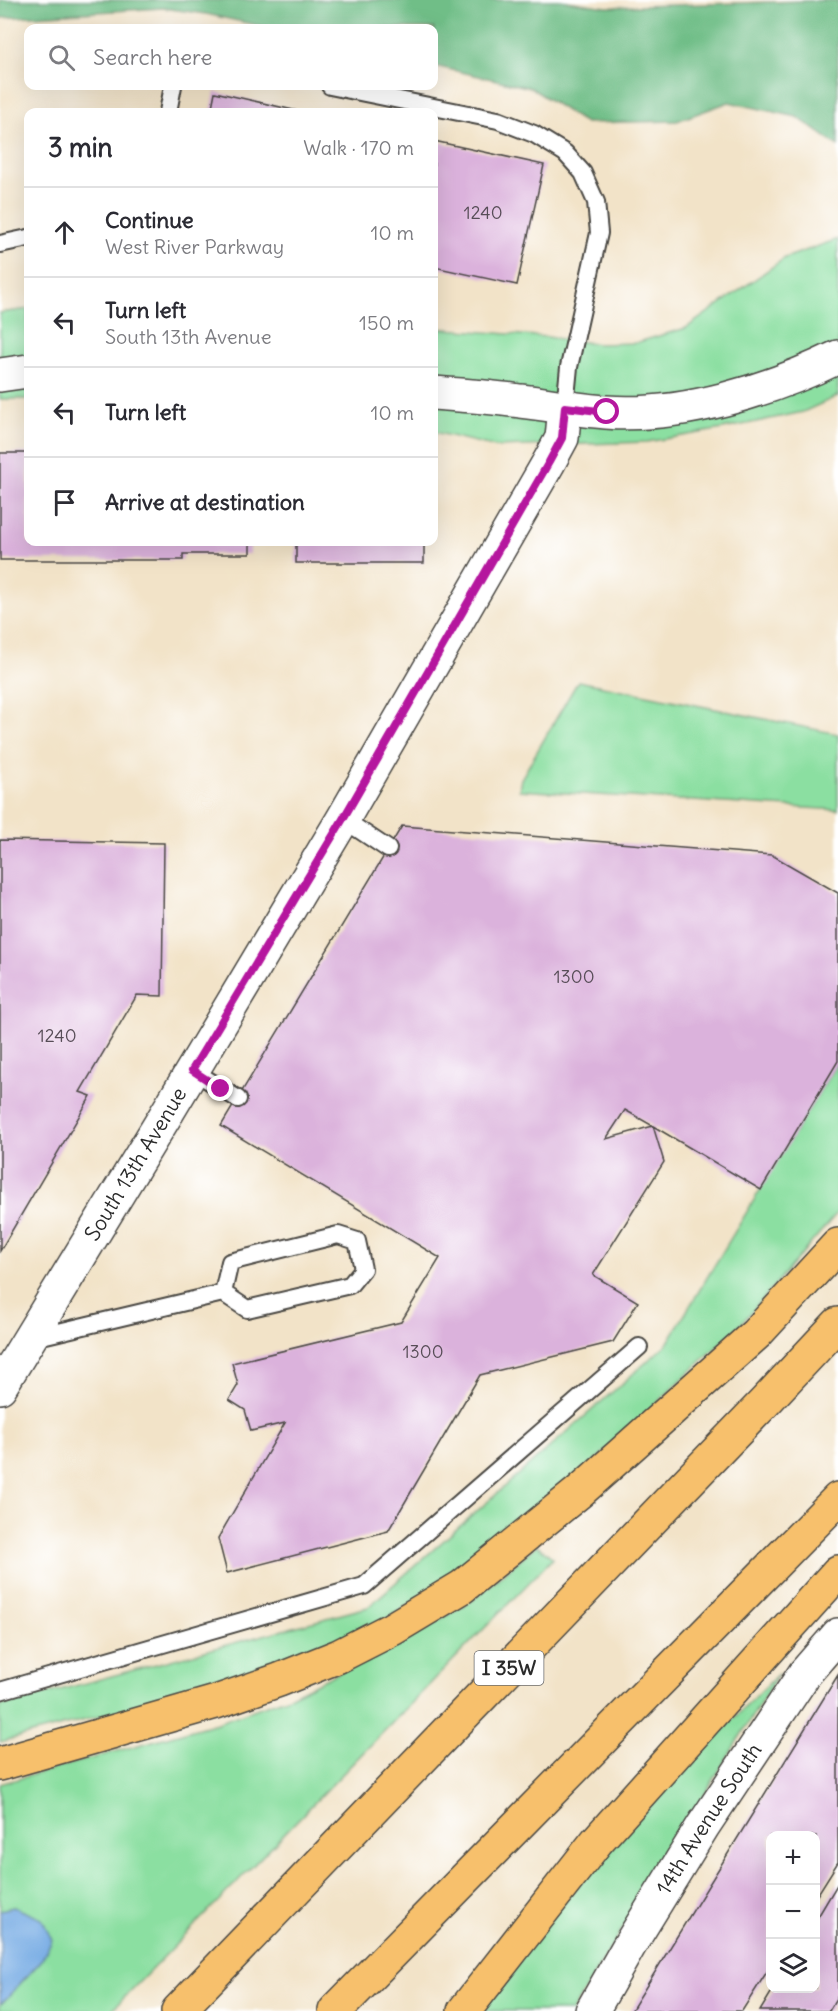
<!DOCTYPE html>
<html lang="en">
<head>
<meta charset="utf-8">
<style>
  :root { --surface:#fff; --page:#f7f7f7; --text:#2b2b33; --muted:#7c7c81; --line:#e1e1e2 }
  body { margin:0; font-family:Delius,sans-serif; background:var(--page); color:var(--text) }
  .controls { position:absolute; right:18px; bottom:18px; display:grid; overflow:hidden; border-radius:12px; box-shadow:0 6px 24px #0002 }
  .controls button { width:54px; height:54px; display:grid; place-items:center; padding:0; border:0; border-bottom:2px solid var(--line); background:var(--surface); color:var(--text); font:30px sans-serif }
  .stop { position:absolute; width:18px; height:18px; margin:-14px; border:4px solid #b5179e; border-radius:50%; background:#fff }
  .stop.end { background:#b5179e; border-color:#fff; box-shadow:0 2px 6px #0008 }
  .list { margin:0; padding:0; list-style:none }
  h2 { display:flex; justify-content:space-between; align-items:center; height:78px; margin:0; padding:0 24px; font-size:26px }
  h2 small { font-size:20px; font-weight:400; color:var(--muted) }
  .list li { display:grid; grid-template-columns:39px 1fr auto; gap:18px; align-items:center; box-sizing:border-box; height:90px; padding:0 24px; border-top:2px solid var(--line) }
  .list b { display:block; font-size:22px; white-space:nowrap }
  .list p { margin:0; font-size:20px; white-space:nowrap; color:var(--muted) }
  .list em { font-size:20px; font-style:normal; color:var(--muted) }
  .icon { flex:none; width:33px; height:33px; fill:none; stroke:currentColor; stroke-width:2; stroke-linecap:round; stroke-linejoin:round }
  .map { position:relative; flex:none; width:838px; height:2011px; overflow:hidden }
  .search { position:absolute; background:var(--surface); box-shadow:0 6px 24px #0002; left:24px; top:24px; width:414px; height:66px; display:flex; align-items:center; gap:15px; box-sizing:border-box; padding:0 21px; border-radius:12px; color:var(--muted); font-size:22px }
  .panel { position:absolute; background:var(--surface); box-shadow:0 6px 24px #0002; left:24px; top:108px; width:414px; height:438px; border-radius:12px }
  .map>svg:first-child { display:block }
</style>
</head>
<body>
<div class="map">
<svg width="838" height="2011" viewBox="0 0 838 2011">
  <rect width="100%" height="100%" fill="#fff"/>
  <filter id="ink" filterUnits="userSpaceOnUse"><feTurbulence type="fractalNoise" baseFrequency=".0167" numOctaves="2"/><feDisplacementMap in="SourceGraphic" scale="12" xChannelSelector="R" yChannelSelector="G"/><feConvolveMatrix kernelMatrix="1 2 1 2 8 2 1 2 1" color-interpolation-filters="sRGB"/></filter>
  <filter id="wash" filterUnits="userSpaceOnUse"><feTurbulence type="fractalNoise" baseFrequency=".008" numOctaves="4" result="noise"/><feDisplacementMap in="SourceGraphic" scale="24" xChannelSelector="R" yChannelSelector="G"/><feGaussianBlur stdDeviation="1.35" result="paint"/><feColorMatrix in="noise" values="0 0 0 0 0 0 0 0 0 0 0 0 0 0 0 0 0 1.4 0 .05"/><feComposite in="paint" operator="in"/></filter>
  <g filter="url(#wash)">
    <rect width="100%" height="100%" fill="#f2e3c8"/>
    <path fill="#8bdfa1" stroke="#5b8566" stroke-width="1.5" d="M838 239V396L803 412 723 429 647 442 496 447 434 432V328L547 337 599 344 635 343 686 328 785 258Z
      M28 309V399H0V313Z
      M578 681 838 734V810L519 790 521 779Z
      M838 1061V1212L740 1325 570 1484 455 1576 388 1618 252 1677 0 1742V1706L368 1607 667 1344Z
      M537 1545 553 1558 111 2011H0V2005L41 1961 14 1907 0 1910V1784L217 1723 289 1697 409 1638 473 1600Z
      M779 1673 572 2011H477L511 1962 656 1797Z"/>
    <path fill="#70be87" stroke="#4e7459" stroke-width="1.5" d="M0 0H560L607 7 838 0V146L797 117 729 102 677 121 585 123 531 88 434 66V28H270L206 14 163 8 0 18Z"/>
    <path fill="#77ace4" stroke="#516c88" stroke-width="1.5" d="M14 1907 42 1919 52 1940 41 1961 0 2005V1910Z"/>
    <g id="blocks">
      <path fill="#dbb2dc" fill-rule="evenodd" d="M215 92 302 112H211Z
        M434 141 544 165 517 285 434 267Z
        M0 453H28V542H250V554H183V560H0Z
        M296 542H424V563H296Z
        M402 826 772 855 838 893V1061L761 1190 653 1126 664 1162 593 1275 638 1302 613 1342 480 1375 388 1531 227 1573 218 1538 285 1423 251 1431 245 1410 229 1400 238 1385 232 1363 401 1322 440 1258 221 1126ZM625 1110 653 1126 606 1139Z
        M0 840 164 843 162 996 137 995 80 1092 91 1096 0 1251Z
        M838 1675V1862L816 1897V1836H770V1967L742 2011H631Z
        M838 1883V1996L829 2011H760L774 1988H816V1920Z"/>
    </g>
  </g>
  <g filter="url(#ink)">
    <use href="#blocks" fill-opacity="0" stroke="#494743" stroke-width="1.5"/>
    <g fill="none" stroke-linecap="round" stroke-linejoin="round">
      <defs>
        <path id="service" d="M330 86 498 120 534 134 565 153 583 173 596 202 599 233 569 367 565 407
          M168 112 173 86
          M0 244 28 238
          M343 819 388 849
          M192 1070 238 1099
          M29 1339 223 1293 230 1262 338 1235 357 1241 363 1269 350 1285 247 1309 223 1293
          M0 1691 364 1586 639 1347"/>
        <g id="minor">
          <path d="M0 375 28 371"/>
          <path d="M434 393C462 395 491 397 520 401 548 404 577 410 606 412 681 418 771 390 838 357"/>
          <path id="s1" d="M0 1387 164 1118 343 819 549 462 562 438 565 407"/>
          <path id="s2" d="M592 2011 629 1946 703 1826 805 1673 838 1635"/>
        </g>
        <path id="motorway" d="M0 1764 216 1702 279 1680 339 1656 392 1629 462 1587 579 1492 756 1334 838 1245
          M178 2011 764 1403 838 1324
          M335 2011 838 1499
          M464 2011 597 1841 838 1572"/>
      </defs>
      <use href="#service" stroke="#494743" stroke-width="20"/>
      <use href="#minor" stroke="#494743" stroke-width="36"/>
      <use href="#motorway" stroke="#494743" stroke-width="36"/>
      <use href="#service" stroke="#fff" stroke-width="16"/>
      <use href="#minor" stroke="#fff" stroke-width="33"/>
      <use href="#motorway" stroke="#f7c06c" stroke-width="33"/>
    </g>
  </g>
  <g fill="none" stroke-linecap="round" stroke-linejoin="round" filter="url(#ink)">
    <path stroke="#b5179e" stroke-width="8" d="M221 1089 192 1070 343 819 549 462 562 438 565 407 607 412"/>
  </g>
  <g text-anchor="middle" stroke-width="6" stroke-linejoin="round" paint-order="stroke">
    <g font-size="18" fill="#574d57">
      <text x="483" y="219">1240</text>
      <text x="574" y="983">1300</text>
      <text x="57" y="1042">1240</text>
      <text x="423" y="1358">1300</text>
    </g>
    <rect fill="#fff" stroke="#6b6b6b" stroke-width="1.5" x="474.5" y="1651" width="69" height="34" rx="4.5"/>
    <g font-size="20" font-weight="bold" fill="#2b2b2b">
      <text x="509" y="1675">I 35W</text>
    </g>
    <g font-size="21" fill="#2b2b2b" stroke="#fff">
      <text dy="7" stroke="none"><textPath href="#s1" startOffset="261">South 13th Avenue</textPath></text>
      <text dy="7" stroke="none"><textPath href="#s2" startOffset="225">14th Avenue South</textPath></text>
    </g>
  </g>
</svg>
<div class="controls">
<button>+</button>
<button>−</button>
<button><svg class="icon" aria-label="layers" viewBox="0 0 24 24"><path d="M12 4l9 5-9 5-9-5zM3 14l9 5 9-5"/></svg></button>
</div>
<div class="stop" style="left:607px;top:412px"></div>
<div class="stop end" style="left:221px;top:1089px"></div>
<div class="search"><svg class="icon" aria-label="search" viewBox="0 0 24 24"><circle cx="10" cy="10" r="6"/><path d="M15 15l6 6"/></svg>Search here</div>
<section class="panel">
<h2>3 min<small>Walk · 170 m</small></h2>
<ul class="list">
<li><svg class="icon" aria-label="ahead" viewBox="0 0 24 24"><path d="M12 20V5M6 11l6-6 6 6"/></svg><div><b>Continue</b><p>West River Parkway</p></div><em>10 m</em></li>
<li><svg class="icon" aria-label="left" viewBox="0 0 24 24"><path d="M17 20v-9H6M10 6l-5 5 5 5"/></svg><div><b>Turn left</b><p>South 13th Avenue</p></div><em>150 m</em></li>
<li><svg class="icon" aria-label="left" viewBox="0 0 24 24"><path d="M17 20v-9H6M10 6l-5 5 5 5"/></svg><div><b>Turn left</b></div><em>10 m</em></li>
<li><svg class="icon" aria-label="arrive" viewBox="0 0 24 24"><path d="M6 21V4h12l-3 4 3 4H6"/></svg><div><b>Arrive at destination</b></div></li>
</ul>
</section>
</div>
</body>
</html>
